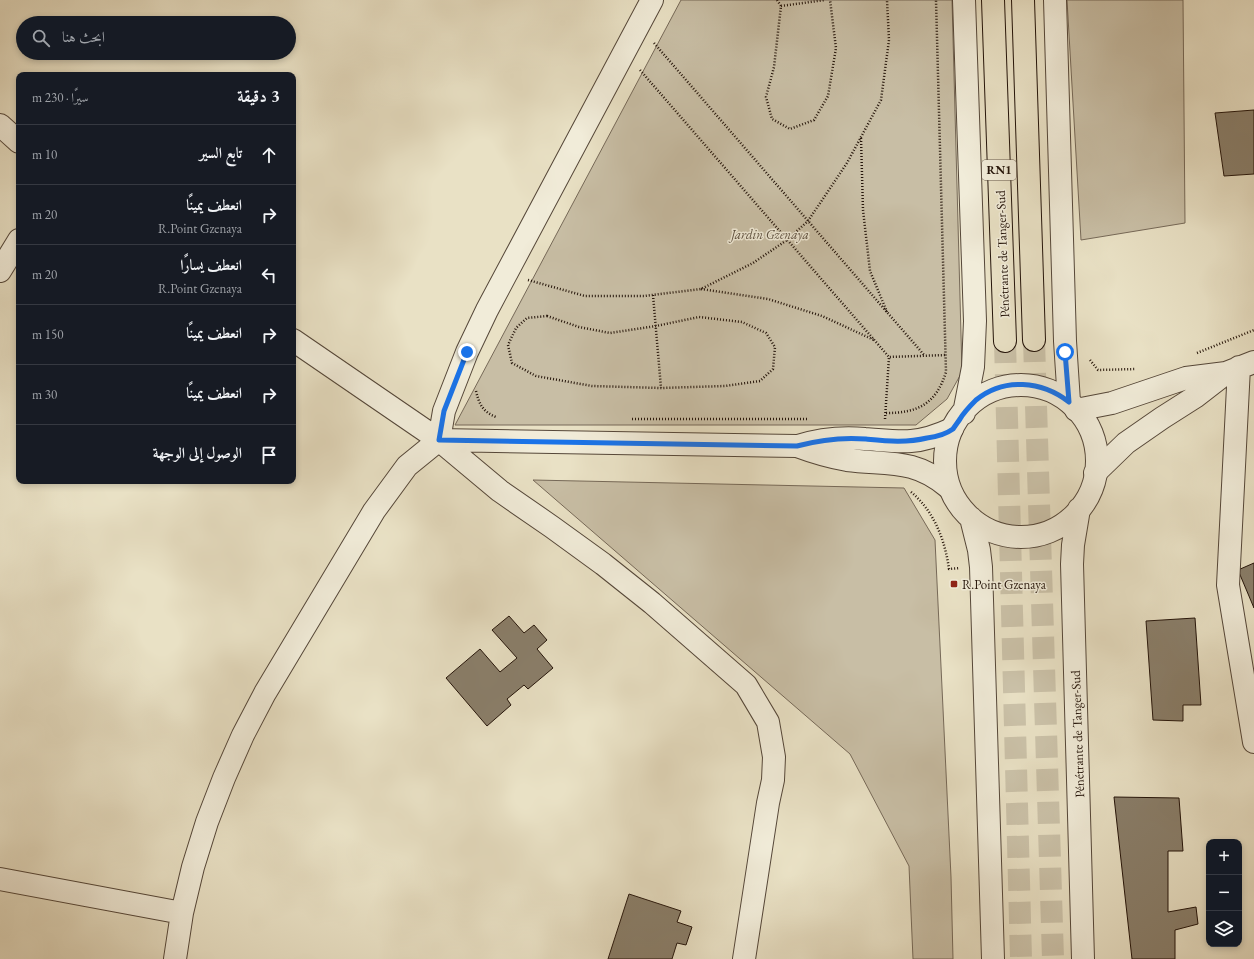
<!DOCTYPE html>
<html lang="ar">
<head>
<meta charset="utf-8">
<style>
  :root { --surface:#171b24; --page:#242831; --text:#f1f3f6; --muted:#9ea1a6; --line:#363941 }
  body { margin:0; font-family:"EB Garamond",Amiri,serif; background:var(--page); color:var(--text); direction:rtl }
  .controls { position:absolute; right:12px; bottom:12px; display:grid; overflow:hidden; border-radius:8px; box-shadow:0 2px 6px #0003 }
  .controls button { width:36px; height:36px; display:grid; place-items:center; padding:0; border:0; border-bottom:1px solid var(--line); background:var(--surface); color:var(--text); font:20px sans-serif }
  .stop { position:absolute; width:12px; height:12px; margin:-9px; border:3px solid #1a73e8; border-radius:50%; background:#fff }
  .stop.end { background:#1a73e8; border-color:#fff; box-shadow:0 1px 4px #0008 }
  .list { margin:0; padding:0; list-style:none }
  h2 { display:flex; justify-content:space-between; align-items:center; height:52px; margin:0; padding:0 16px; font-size:17px }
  h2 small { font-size:13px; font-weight:400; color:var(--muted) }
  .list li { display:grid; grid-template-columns:26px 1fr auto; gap:12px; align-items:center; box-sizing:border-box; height:60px; padding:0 16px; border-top:1px solid var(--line) }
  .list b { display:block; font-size:15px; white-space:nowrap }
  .list p { margin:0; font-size:13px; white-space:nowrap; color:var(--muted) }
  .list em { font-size:13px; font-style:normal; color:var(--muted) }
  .icon { flex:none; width:22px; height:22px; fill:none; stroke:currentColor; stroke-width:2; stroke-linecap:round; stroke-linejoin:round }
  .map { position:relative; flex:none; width:1254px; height:959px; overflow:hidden; direction:ltr }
  .search { position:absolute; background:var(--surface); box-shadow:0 2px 6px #0003; left:16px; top:16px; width:280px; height:44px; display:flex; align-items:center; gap:10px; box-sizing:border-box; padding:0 14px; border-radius:22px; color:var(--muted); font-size:15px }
  .panel { position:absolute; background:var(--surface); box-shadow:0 2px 6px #0003; left:16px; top:72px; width:280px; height:412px; border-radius:8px; direction:rtl }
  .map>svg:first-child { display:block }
</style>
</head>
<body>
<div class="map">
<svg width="1254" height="959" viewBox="0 0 1254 959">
  <rect width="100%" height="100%" fill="#e9e1c5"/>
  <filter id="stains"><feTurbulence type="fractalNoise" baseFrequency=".005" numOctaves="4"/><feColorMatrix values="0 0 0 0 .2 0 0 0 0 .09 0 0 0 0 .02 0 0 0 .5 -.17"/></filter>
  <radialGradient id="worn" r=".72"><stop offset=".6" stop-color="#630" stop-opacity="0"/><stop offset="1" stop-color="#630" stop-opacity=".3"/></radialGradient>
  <path fill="#c8bea5" stroke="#766958" d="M681 0H952L962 372 947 399 916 425H455Z
    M1067 0H1183L1185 223 1081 240Z
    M533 480 904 488 935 540 951 877 953 959H913L909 866 850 754Z"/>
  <path fill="#8a7f6b" stroke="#24140a" d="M1254 110V174L1224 176 1215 113Z
    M1254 563V608L1238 570Z
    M509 616 524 633 534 625 547 640 537 649 553 668 528 689 524 685 507 699 511 705 487 726 446 678 480 649 500 672 517 658 492 630Z
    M1195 618 1201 705H1183V721L1153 720 1146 621Z
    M1114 797 1179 798 1183 851H1168V912L1196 907 1198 924 1175 930V959H1132Z
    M629 894 681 911 677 922 692 927 686 945 677 943 672 959H608Z"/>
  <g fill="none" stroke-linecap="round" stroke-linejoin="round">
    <path stroke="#cbc2a9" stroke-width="22" stroke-dasharray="22 11" stroke-linecap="butt" d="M1034 340 1053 959
      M1005 341 1021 959"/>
    <defs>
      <path id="minor" d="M0 125 19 142
        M0 271 19 240
        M293 340 439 440 500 491 552 527 603 564 652 603 746 685 768 722 774 757 773 780 768 803 744 959
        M1239 367 1228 585 1254 742
        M1076 410 1112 403 1186 378 1226 373 1254 362
        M439 440 797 446C813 452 830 457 847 460 887 465 914 458 948 487
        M798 446C820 439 843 437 865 439 881 440 896 442 911 441 926 440 939 435 952 429
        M1095 473 1126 443 1162 418 1195 397 1226 373
        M0 879 182 913
        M175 959 182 913 193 867 207 822 224 778 243 735 265 693 374 511 407 466 439 440 444 411 467 352 487 310 652 0"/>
      <path id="tertiary" d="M1055 0 1065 341 1069 402
        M945 461a76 76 0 1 1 152 0a76 76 0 1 1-152 0Z
        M964 413 973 367 975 321 964 0
        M1079 509 1073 545 1072 564 1083 959
        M971 518 979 550 981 567 993 959"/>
      <path id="trunk" d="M993 0 1005 341
        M1023 0 1034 340"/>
    </defs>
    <use href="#minor" stroke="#554739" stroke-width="24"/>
    <use href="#tertiary" stroke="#554739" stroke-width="24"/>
    <use href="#trunk" stroke="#24140a" stroke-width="24"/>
    <path stroke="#24140a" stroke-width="2.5" stroke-dasharray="1 2" stroke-linecap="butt" d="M777 0 781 6 774 67 766 97 772 119 790 129 814 120 828 96 836 48 830 0
      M781 6 825 0
      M654 43 925 356
      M640 70 889 357
      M861 138 863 210 870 271 887 312
      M528 280 585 296H644L701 289 753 263 787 240 808 221 847 163 881 100 889 40 887 0
      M701 289 768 299 822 316 874 340
      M653 295 661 388
      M547 316 579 327 610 333 656 326 699 317 742 322 766 333 775 347 773 369 760 381 725 386 661 388 592 386 536 376 512 363 508 345 516 328 527 318Z
      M1197 353 1254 330
      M1090 360 1098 370 1136 369
      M476 391C479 404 483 412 496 417
      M886 413C918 413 936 404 946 372L936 0
      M632 419H807
      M885 419 889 357 946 355
      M911 492C934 511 945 540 949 569L960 568"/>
    <use href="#minor" stroke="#f1ecd9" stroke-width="22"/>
    <use href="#tertiary" stroke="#f1ecd9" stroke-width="22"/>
    <use href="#trunk" stroke="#e9e1c5" stroke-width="22"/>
  </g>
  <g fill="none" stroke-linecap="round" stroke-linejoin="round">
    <path stroke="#1a73e8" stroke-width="5" d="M467 352 444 411 439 440 797 446C819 440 842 437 866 439 887 441 906 443 927 438 935 437 946 434 953 429 955 426 958 422 960 419 964 412 970 406 976 400 1004 377 1042 381 1069 402L1065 352"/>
  </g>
  <rect fill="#8f2418" stroke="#f1ecd9" stroke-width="1.5" x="950" y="580" width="8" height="8" rx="2"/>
  <g text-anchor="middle" stroke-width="3" stroke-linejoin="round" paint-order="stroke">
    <rect fill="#f1ecd9" stroke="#625548" stroke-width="1" x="982" y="160" width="34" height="20" rx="3"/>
    <g font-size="12" font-weight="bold" fill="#24140a">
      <text x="999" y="174">RN1</text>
    </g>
    <g font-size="13" font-style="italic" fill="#5d5040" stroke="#f1ecd9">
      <text x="770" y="239">Jardin Gzenaya</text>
    </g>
    <g font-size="13" fill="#24140a" stroke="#f1ecd9">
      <text transform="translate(1002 254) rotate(-92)" y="5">Pénétrante de Tanger-Sud</text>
      <text transform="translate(1077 734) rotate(-92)" y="5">Pénétrante de Tanger-Sud</text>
    </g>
    <g font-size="13" fill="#24140a" stroke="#f1ecd9" text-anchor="start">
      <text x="962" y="589">R.Point Gzenaya</text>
    </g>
  </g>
  <rect width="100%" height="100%" filter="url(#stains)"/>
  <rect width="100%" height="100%" fill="url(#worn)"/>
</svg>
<div class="controls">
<button>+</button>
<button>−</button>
<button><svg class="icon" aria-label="layers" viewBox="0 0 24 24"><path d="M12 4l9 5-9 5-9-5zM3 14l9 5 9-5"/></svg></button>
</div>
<div class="stop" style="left:1065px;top:352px"></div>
<div class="stop end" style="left:467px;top:352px"></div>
<div class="search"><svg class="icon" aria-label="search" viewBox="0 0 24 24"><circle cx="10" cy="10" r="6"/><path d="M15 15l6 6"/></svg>ابحث هنا</div>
<section class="panel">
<h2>3 دقيقة<small>سيرًا · 230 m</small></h2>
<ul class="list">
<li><svg class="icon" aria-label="ahead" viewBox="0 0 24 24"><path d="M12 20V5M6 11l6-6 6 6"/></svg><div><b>تابع السير</b></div><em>10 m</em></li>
<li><svg class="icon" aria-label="right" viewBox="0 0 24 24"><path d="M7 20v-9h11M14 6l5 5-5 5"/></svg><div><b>انعطف يمينًا</b><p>R.Point Gzenaya</p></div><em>20 m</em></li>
<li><svg class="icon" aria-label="left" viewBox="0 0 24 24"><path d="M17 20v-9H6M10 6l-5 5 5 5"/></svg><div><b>انعطف يسارًا</b><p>R.Point Gzenaya</p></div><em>20 m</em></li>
<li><svg class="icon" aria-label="right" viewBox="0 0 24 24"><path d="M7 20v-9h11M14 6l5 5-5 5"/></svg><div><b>انعطف يمينًا</b></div><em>150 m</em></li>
<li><svg class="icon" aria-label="right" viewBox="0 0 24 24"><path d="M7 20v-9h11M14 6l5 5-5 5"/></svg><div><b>انعطف يمينًا</b></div><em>30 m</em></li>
<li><svg class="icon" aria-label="arrive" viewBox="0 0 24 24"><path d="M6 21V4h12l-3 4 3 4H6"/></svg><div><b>الوصول إلى الوجهة</b></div></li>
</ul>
</section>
</div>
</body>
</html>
